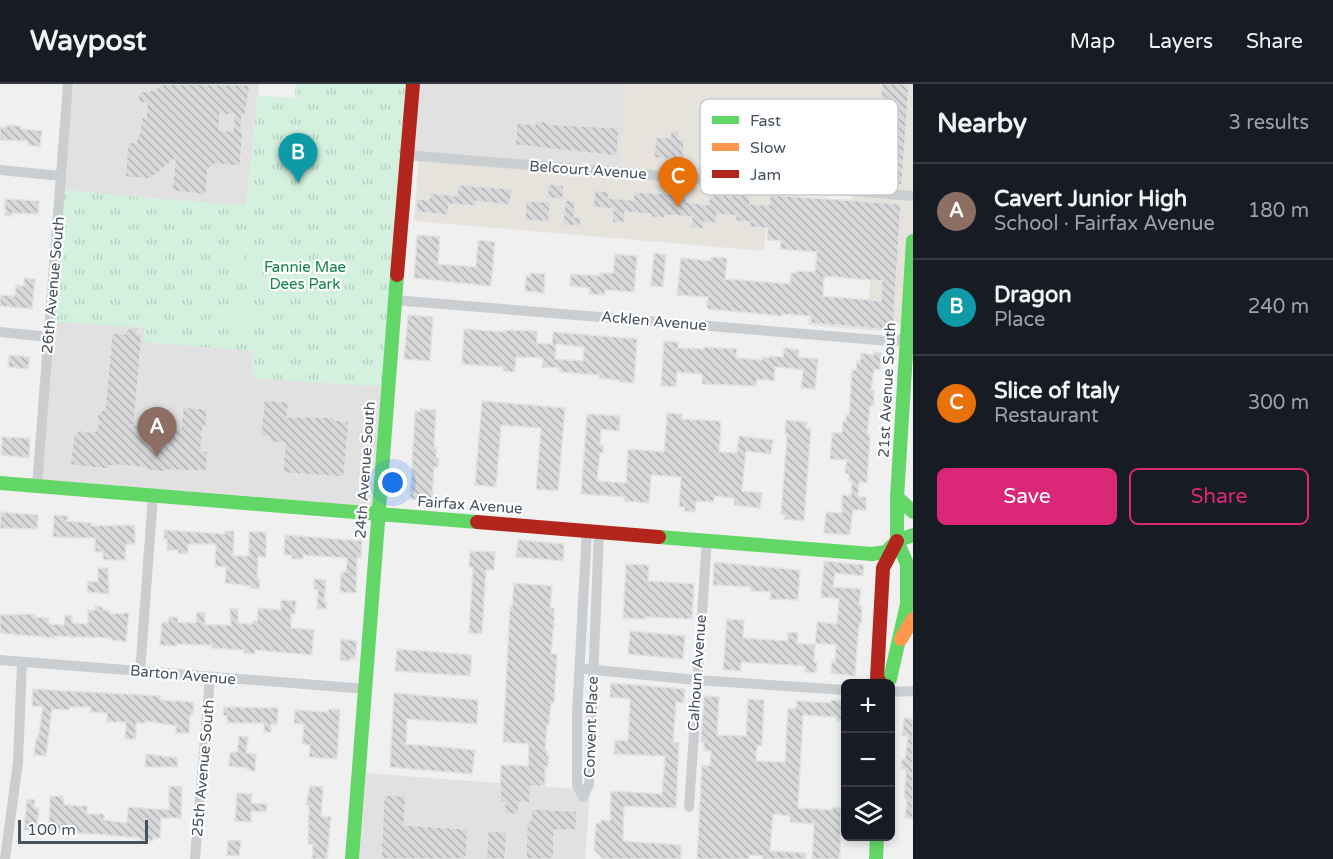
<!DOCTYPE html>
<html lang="en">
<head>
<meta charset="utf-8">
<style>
  :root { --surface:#171b24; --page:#20242c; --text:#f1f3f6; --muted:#9ea1a6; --line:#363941; --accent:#db2777 }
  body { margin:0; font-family:"Varela Round",sans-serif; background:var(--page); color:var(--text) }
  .controls { position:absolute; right:18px; bottom:18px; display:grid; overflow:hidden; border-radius:9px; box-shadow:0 3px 9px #0003 }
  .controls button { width:54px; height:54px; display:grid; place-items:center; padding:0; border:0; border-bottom:2px solid var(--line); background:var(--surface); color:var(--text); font:30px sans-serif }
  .scale { position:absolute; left:18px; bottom:15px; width:130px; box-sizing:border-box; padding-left:6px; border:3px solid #46525e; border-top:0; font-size:16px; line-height:21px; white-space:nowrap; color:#46525e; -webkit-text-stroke:4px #fff; paint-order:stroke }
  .you { position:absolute; left:393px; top:399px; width:21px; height:21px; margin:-15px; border:4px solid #fff; border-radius:50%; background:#1a73e8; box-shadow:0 0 0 9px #1a73e833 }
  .badge { display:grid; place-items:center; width:39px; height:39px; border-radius:50%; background:var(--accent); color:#fff; font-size:20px; font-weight:700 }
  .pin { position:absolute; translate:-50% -50px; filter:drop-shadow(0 2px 3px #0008) }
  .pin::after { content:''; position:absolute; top:32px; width:21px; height:18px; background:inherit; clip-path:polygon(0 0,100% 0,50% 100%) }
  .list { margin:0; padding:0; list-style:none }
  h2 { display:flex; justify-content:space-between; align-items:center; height:78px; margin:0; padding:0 24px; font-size:26px }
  h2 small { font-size:20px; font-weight:400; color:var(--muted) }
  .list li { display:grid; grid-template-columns:39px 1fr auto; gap:18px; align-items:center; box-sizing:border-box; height:96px; padding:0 24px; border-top:2px solid var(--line) }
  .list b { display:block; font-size:22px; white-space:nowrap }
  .list p { margin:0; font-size:20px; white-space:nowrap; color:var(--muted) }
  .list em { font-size:20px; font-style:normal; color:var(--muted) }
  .actions { display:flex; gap:12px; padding:18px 24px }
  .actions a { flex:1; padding:14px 0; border:2px solid var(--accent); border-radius:9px; text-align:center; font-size:21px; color:var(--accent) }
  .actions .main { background:var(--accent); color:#fff }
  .icon { flex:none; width:33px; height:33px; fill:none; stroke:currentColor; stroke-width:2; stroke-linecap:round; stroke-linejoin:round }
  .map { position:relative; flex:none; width:913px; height:775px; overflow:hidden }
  header { display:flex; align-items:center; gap:36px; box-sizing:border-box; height:84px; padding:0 30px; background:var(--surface); border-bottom:2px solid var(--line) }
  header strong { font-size:28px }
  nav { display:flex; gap:33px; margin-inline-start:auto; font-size:21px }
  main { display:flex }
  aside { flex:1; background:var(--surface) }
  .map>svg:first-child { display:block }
</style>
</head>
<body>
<header>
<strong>Waypost</strong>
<nav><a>Map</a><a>Layers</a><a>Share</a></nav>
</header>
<main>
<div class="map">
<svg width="913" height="775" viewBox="0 0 913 775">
  <defs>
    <pattern id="grass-tufts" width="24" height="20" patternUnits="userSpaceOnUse" patternTransform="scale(1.5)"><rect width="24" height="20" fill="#d3f1de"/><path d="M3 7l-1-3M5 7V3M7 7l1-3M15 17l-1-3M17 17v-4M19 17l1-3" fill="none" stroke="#b6d1c1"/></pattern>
    <pattern id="building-back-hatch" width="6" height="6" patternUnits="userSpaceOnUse" patternTransform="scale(1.5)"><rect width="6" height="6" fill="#d8d8da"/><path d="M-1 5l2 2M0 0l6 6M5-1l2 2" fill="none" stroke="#b1b2b4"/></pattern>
  </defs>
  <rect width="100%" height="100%" fill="#f1f0f0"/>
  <path fill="#e6e3dd" d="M424 0H913V242L895 240 894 248 808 241 810 228 868 231 872 179 846 177 852 108 770 101 764 167 414 137Z"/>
  <path fill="#e2e1e2" d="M74 0H259L246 122 60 106Z
    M413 0H625L619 89 406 71Z
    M52 212 393 235 379 430 37 402Z
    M366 689 590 706 585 775H359Z"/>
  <path fill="url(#grass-tufts)" d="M296 0H413L387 303 252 294V267L144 258 145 244 50 237 60 106 246 122 258 11 295 14Z"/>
  <path fill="#d3f1de" d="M231 165 245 166 242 198 228 196Z
    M250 167 264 169 261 200 247 198Z
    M269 169 283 170 280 201 266 200Z
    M236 220 253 221 252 245H234Z"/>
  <path fill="url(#building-back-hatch)" stroke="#e2e2e3" stroke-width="1.5" fill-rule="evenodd" d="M164 0 250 1 245 32 242 31 241 48H243L240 82 215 80 208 85 206 111 172 107 175 75 150 95 125 93 128 58 136 59 137 51 140 49 142 33 146 34 147 19 138 18 139 8 153 6ZM220 30 234 31 233 47 219 46Z
    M882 0H909L902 101 824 95 827 54H835V50L877 54Z
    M535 37 548 38 547 40 619 44 617 72 515 61 517 39 535 41Z
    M7 41 21 42V45L42 47 40 63 28 61V57L0 56V43H7Z
    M671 47 679 48 678 55H684L683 76 654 74 656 53 670 54Z
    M549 100 564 102 563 115 547 114Z
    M458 101 512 105 510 121 476 117V122L449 120 448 131 416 128 417 115 429 116 430 109 457 112Z
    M595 106 609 108 608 114 633 116 634 108 686 111V118L709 121 710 107 750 110V120L769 121 770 111 901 120 893 246 811 239V232L783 230 782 232 709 225 707 223 708 213 677 211 681 174 711 177V174L714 173 724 174 727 175 725 195 790 200 791 189H796V187L815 188 817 168 780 165 781 157 767 156 768 144 749 143 750 138 735 137 736 132 731 131 717 130V139L704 138V145L691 144 692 133 665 131V134L651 133V130L625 128 624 139 612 138 613 125 593 123ZM824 192 882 197 881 217 823 212Z
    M5 115 39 117 38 130 12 129V132H5Z
    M565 116 575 117 574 133H581L580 142 563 141Z
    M526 117 550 118 549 138 525 136Z
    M417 151 440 153 438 180 476 183 478 156 495 158 491 202 414 194Z
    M654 169 666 171 663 203 651 202Z
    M615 170 637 172 634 208 605 206V211L589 210 590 204 570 202 571 190 599 192V189H613Z
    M530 189 545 190 544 209 525 207 526 192 530 193Z
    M24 194 35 195 32 225 0 222V211L15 212 16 201 24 202Z
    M408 231 433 233 430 277 404 275Z
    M129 243 138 244 137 250H142L134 341 181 345 183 323 207 325 206 343H203L201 367H208L206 387 165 386V388L147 386V384L117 381 110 382 109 385 70 381 74 351 81 345 87 348 95 347 99 339 97 331 105 324 112 249 125 250V246H128Z
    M464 245 505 248V246L537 247V259L552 260 553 248 637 255 634 299 620 298V296L599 294 600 291 559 288 560 284 542 283 543 274 516 273 515 288 503 287V283L462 280ZM556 260 584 263 583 277 555 275Z
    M664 257 679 258 678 264 704 265V263L737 265 736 274 762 276V273L769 274V272L783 273 784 264 799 266 798 273 818 275 815 305 801 304 803 286 775 283 774 297 757 295 756 302 702 300V290L677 288 676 303 661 302Z
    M874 268 882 269 880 286 874 285 871 306H874V322H870L867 351H870L867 399 859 398 858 413H866V426H853L850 451 824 449 826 428 842 429V411H851L852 397H849V390L845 389 847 376 830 375 832 349H842L843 337H846V330L849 331 852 286H856L857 277 860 278 861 269 874 271Z
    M9 271 30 273 28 285 8 283Z
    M264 316 289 318 287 333H334V336L349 337 344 393 283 389 285 359 270 358V353L261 352Z
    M482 317 565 324 558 407 536 405 541 344 501 341 496 403 475 401Z
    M420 325 436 326 434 364H437L436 374H439L438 383H434L432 417 410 415 415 327 420 328Z
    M667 329 682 330V335L720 337 721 345 719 368 737 369 739 352 773 356 771 370 746 367 742 407 762 409 760 424 734 421V414L715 412 713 418 696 417 695 428 684 427 685 423H679L681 393 651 391 649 419 624 417 625 413 581 410 587 330 620 332 619 347 601 345 600 361H604L603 369 600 368 597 397 626 399 628 365 664 368Z
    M786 336 807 338 806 344H811L804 437 784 435 785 431 781 430 787 350H785Z
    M2 353 30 354 29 374 1 371Z
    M1 428 38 431 37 445 0 444Z
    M54 431 68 432 67 437 91 439V442L135 441V460H126L125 476H103V468H95V454L53 453Z
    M164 446 225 450V447H234L233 472H249V448H266V473H258L257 495H260L259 505 251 504V502L225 499 226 483 215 482 216 460H188V470L178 469V466H167V455H164Z
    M285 451 362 457 361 474H357L356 509 340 508 341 488H346L347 474 303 471V475H292V471H284Z
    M518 456 564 460 563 477 516 473Z
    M470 467 495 468 494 486H486L482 550 469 549 473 483H469Z
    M824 477 864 481 863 492 835 489 833 503 861 505 859 521 862 522 861 540H859L855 592 831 589 832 577 835 578 836 561 815 559 817 538 837 540 839 515 821 513Z
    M714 478 800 486 798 516 770 515 771 508 751 507V503L713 501Z
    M626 480 649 481 648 497 694 500 692 535 646 533V535L623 534Z
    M98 484H108L109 510 87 508 88 497 98 498Z
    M314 495 326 496 324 518H327L326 525H317L318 506 314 505Z
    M514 499 552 502 550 524H554V539L551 570H557L554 619H551L549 641 547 640 545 666H547V672H549L548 683 545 682V702H530V719L519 718 518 731 504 729 505 718H500L501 681 528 682 529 660 503 658 510 522H512Z
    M281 516 296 517 295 530H291V544L314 546 312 571 255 566V570L244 569V566L212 564V561L176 560V562L160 561 162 538 168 539 169 533H178V538L196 539 197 528 205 529V541H231L230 525H238V539L253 540V537H257L258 524 281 526Z
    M95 522 103 523V526L110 527V530L129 529 126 558 112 556V554L55 552V554L0 549V531L35 530 34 533 49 534 48 540 64 541 65 531H72V539L88 540V526H95Z
    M727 535 744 536 743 554 788 557V548L798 549 797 559 815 561 814 578H817L816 589 805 588V582L741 578V587L723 586Z
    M630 547 685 552 683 575 628 570Z
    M341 555 357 557 355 575H350L349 577 340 576Z
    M397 565 472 571 470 592 395 587Z
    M611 599 685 605 684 619 676 618 673 658 679 659 676 724 624 722 623 757 681 761V775H603L594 766 596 739H601V736L610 737 611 707 662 710 665 672 614 670 615 656 628 657 630 615 610 613Z
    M33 605 161 612 160 616 194 618 193 631H190L189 649H176V642L146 637V639H136V655H125L126 638H107V629L90 628 91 623H70L69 626 52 625 46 672 34 671 36 655H38L43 623 32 622Z
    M394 609 478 616 477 640 407 635 406 660 475 666 472 690 390 683Z
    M704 612 719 613 717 651 746 652 748 615 764 616 762 662 757 661 756 677 785 678 788 624 796 625 797 617 831 619V616L846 617V637H837V633L803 631 798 724 832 726V723H841L840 775H812L814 740 790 738V732L773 730 770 767 806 769V775H763V772L749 771V775H697L702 681 710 682 711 667H704V658H701Z
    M224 623 278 624 277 641 271 640V648H264V639H227V632H223Z
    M328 625 340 626 337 675 309 673 310 661 302 660 304 640 294 639 295 626 328 628Z
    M904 634 913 635V735L905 734 907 715 904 714 906 690 905 685H901L902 675H905L908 652H902Z
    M239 652 248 653 246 669 256 670 255 687 248 686V684L229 682 230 668H237Z
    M146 670 178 674 177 683H145Z
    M169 702 182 703 181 734H161L160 754H153V757L140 756V754L96 750 49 748 50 712H63L64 721 87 722V730H104V736L127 739 128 723 169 726Z
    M310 702 323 703 321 732 331 733 327 775H312L313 761 308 760 309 722 306 721Z
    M237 709 252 710 251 719 267 720 266 728 251 727V738L235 737Z
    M384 711 406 712 404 741 468 745 466 775H381Z
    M27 715 35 716 34 724H39L36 748 24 746Z
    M532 725 577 727 576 746H554V775H526L527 737H531Z
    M488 747 507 748 505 775H486Z
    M228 756 241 757 239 772 227 771Z"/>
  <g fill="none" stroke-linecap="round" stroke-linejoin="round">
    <path stroke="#cbced1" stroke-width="10" d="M406 71 913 112
      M0 86 61 92
      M394 216 890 257H897L910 251
      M0 248 49 253
      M37 402 68 0
      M0 576 367 605
      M586 585 696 596 846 606
      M140 588 153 412
      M890 608 913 607
      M583 713 577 701V629L587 446
      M583 713 589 700 599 447
      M689 723 707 455
      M5 775 18 678 22 578
      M195 775 210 594"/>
    <path stroke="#63d668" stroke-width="14" d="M0 399 477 438
      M897 413 913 428
      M659 453 872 470 886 468 897 457 913 451
      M885 600 890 595 907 520V480L897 457V413L913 157
      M352 775 397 191
      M876 775 877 752"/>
    <path stroke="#ff974d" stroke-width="14" d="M901 555 913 535"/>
    <path stroke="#b3261e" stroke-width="14" d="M397 191 413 0
      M477 438 659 453
      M881 600 877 594 883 484 897 457"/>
  </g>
  <g text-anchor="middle" stroke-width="4.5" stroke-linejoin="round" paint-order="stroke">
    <g font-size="15" fill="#46525e" stroke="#fff">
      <text transform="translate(588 86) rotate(4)" y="5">Belcourt Avenue</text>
      <text transform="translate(53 201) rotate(-85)" y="5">26th Avenue South</text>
      <text transform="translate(654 237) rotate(5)" y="5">Acklen Avenue</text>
      <text transform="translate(887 306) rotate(-87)" y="5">21st Avenue South</text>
      <text transform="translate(365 386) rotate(-86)" y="5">24th Avenue South</text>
      <text transform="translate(470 421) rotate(4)" y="5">Fairfax Avenue</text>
      <text transform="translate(697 589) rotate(-86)" y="5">Calhoun Avenue</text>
      <text transform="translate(183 591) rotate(5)" y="5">Barton Avenue</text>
      <text transform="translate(591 643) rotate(-88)" y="5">Convent Place</text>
      <text transform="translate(203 684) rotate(-85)" y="5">25th Avenue South</text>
    </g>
    <g font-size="15" fill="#118449" stroke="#fff">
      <text x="305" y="188">Fannie Mae<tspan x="305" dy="17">Dees Park</tspan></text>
    </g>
  </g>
  <rect x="700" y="15" width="198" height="96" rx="9" fill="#fff" stroke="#c8cbcf" stroke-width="1.5"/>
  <rect x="712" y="32" width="27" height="8" fill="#63d668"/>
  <rect x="712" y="59" width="27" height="8" fill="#ff974d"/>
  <rect x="712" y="86" width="27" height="8" fill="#b3261e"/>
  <g font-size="16" fill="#46525e">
    <text x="750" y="42">Fast</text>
    <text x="750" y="69">Slow</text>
    <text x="750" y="96">Jam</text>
  </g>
</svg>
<div class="controls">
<button>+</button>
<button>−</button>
<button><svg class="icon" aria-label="layers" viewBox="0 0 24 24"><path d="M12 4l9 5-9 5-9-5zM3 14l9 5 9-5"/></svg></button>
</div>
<div class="scale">100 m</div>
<div class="you"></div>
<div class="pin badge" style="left:157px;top:373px;background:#8d6e63">A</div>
<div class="pin badge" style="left:298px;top:99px;background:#0f9aa8">B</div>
<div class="pin badge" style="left:678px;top:123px;background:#e8710a">C</div>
</div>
<aside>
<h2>Nearby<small>3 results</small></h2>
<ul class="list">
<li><span class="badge" style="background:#8d6e63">A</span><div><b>Cavert Junior High</b><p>School · Fairfax Avenue</p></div><em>180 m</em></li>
<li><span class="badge" style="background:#0f9aa8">B</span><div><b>Dragon</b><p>Place</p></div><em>240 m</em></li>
<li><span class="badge" style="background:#e8710a">C</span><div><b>Slice of Italy</b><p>Restaurant</p></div><em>300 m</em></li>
</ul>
<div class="actions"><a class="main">Save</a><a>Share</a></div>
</aside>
</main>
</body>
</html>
